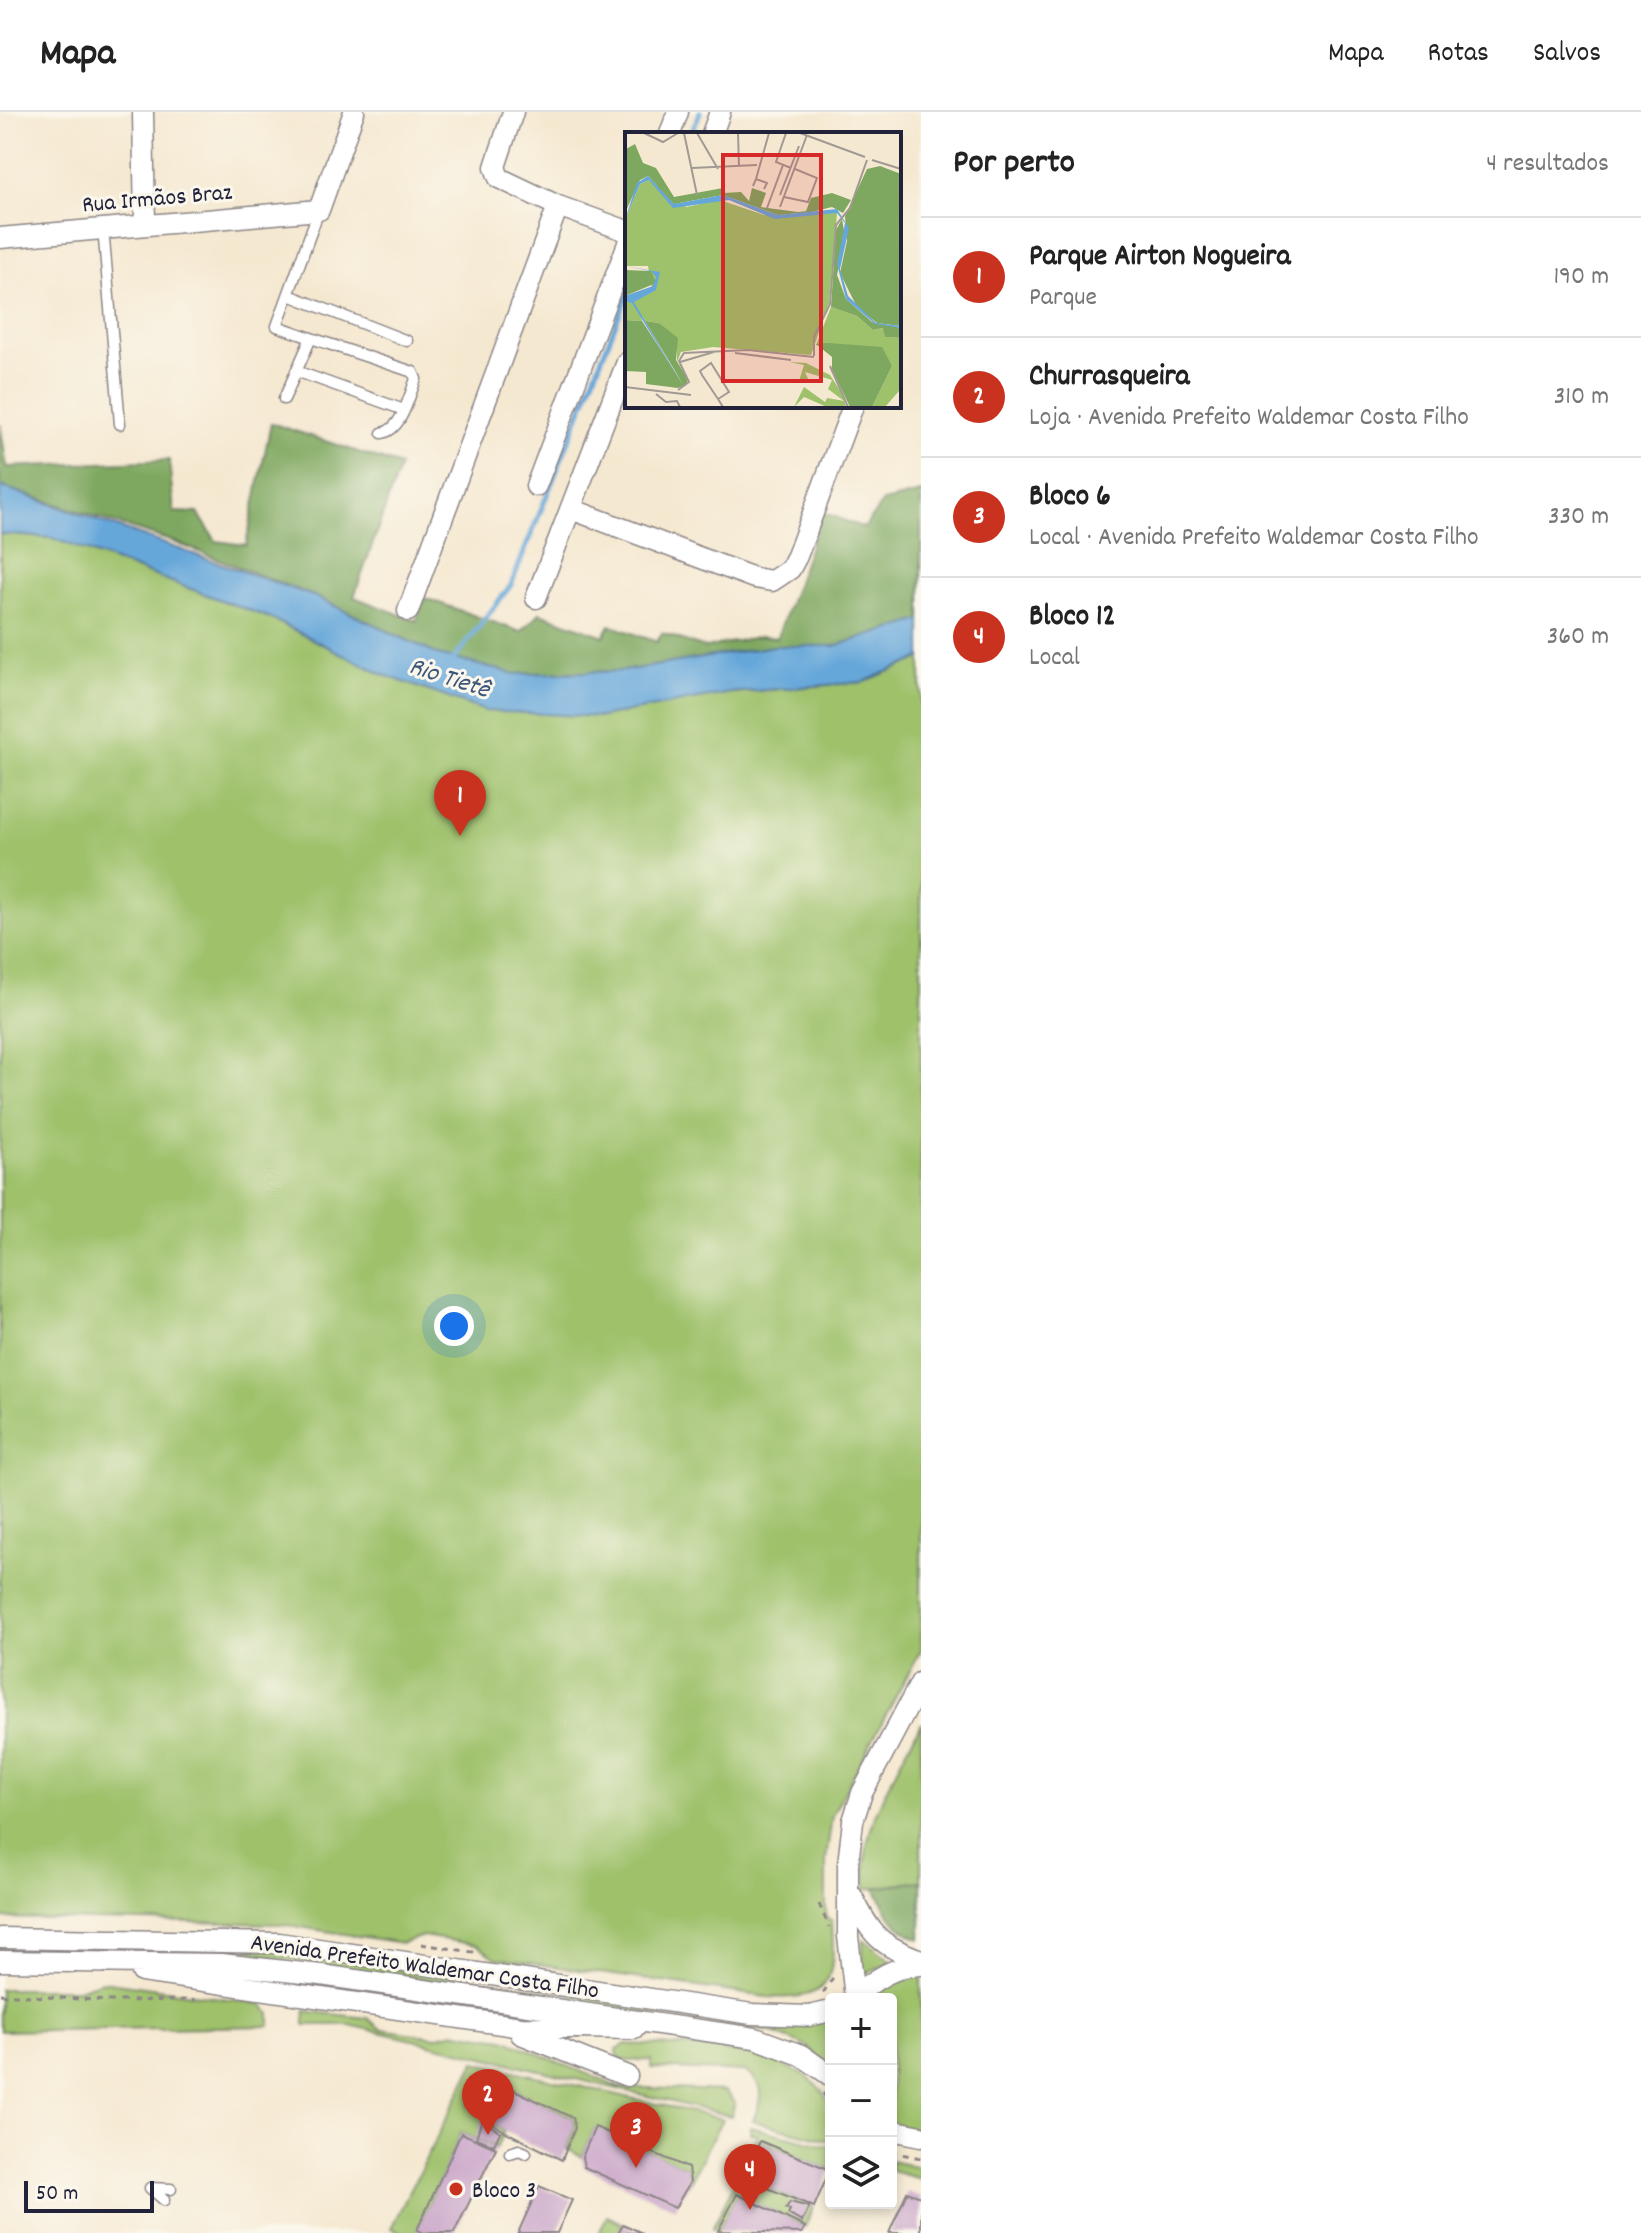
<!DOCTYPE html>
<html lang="pt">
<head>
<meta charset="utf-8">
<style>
  :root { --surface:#fff; --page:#f2f2f2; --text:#222; --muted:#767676; --line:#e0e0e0; --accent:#c8321e }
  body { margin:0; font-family:Dekko,sans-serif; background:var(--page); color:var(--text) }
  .controls { position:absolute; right:24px; bottom:24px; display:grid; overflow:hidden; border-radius:8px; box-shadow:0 4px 12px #0003 }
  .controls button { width:72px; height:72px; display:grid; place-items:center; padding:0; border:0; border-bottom:2px solid var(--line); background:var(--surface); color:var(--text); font:40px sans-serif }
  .scale { position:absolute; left:24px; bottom:20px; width:130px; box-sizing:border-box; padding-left:8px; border:4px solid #22223b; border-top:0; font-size:22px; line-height:28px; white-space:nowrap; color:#22223b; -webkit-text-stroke:6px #fbf7ec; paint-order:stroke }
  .you { position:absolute; left:454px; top:1214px; width:28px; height:28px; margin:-20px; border:6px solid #fff; border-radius:50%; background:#1a73e8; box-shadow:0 0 0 12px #1a73e833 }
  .badge { display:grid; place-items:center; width:52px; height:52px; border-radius:50%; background:var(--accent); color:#fff; font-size:26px; font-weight:700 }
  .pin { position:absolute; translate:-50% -66px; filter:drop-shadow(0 2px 4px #0008) }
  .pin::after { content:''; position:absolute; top:42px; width:28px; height:24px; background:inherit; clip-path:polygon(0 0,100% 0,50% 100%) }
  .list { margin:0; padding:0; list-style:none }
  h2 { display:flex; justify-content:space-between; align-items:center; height:104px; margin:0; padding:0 32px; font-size:34px }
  h2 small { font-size:26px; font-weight:400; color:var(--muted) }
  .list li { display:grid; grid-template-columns:52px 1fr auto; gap:24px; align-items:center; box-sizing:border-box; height:120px; padding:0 32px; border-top:2px solid var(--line) }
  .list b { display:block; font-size:30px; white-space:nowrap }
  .list p { margin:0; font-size:26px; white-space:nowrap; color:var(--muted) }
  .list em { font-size:26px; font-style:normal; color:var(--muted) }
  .icon { flex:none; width:44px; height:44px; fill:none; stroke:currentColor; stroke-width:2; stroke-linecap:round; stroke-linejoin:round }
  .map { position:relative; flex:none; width:921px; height:2121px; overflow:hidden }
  header { display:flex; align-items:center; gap:48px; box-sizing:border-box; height:112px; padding:0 40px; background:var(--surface); border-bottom:2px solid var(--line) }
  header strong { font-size:38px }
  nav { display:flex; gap:44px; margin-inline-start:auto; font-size:28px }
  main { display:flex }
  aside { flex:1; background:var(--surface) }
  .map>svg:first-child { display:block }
</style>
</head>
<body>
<header>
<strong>Mapa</strong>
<nav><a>Mapa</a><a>Rotas</a><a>Salvos</a></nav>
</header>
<main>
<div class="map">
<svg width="921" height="2121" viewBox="0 0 921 2121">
  <rect width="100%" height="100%" fill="#fbf7ec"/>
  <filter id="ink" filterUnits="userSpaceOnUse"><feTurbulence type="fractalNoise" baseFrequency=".0125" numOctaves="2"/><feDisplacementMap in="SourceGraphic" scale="16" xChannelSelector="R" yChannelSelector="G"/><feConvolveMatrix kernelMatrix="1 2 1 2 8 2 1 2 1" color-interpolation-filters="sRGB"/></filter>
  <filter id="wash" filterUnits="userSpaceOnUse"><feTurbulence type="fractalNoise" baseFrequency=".006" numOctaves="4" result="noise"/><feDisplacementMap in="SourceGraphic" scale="32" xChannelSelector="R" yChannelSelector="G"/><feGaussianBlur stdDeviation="1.8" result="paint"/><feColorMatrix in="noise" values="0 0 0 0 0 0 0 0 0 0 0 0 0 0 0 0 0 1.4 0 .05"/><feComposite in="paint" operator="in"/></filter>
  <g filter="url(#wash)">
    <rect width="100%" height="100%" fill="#f5e8d0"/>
    <path fill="#9ec16b" stroke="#607253" stroke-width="2" d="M0 422 52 426 270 506 384 563 731 581 863 570 921 546V1538L832 1703 826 1748V1806L832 1809C835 1868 833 1889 767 1885L496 1846 477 1833 423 1824 402 1831 280 1812 0 1806Z
      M921 1611V1769L866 1777C857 1717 895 1662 921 1611Z
      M863 1827 892 1849 862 1864Z
      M0 1833 275 1838 784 1914H805L831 1903 829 1954 806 1934 771 1920 273 1845 0 1839Z
      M921 1861V2019L891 2013V1887H864L886 1870Z
      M102 1869 262 1892 270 1902V1914L0 1919V1877H78Z
      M305 1899 367 1906 381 1917 434 1925 455 1920 504 1927 618 1975 725 1979 735 1991 731 2004 350 1913H305Z
      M626 1932C676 1934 816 1933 831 1998 833 2008 831 2020 831 2029L753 2009C761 1990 766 1972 746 1960L651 1956V1948L624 1949 618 1944 617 1937Z
      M475 1950 722 2007 690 2070 688 2056 595 2016 582 2045 567 2037 575 2016 573 2006 481 1962 469 1994 504 2019 496 2036 461 2021 418 2117 424 2121H401L391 2116Z
      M750 2015 831 2035 830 2058 761 2029 743 2066 814 2095 805 2115 737 2083 718 2119 712 2117 758 2023 750 2021Z
      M891 2049 921 2056V2067L891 2059Z
      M607 2104 623 2112 618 2121H599Z"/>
    <path fill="#7ea75f" stroke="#50644d" stroke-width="2" d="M271 311 400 354 354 485 416 509 425 486 521 520 540 501 604 524 610 513 657 530 662 521 705 536 761 524 777 526 822 400 864 416 883 390 921 381V508L835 534H774L623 559 515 562 438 543 316 485 174 430 0 374V312L7 355 169 348 174 400 198 401 216 429 246 433Z
      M921 1769V1827C896 1820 885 1797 875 1776Z"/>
    <path fill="#66a7da" stroke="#44648a" stroke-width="2" d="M0 374 316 485 438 543 515 562 623 559 774 534H835L921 508V546L863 570 731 581 601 605 485 599 384 563 270 506 52 426 0 422Z"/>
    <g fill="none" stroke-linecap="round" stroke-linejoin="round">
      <path stroke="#66a7da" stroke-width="5" d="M691 22 700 0
        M451 551 511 473 627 183"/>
    </g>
    <g id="blocks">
      <path fill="#c7a2c8" d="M481 1962 573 2006 575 2016 562 2048 504 2019 469 1995Z
        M482 2007 500 2020 494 2033 476 2026Z
        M595 2015 688 2056 690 2070 675 2096 584 2055 582 2045Z
        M461 2021 496 2036 454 2121H424L417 2118Z
        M760 2029 830 2058 814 2095 743 2066Z
        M539 2074 572 2088 557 2121H518Z
        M907 2080 921 2085V2121H889Z
        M737 2082 805 2115 802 2121 718 2119Z
        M790 2090 809 2095 802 2110 788 2102 790 2098 786 2096Z
        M623 2112 642 2121H618Z"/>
    </g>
  </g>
  <g filter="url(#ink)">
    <use href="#blocks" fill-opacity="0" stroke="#8c8586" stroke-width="2"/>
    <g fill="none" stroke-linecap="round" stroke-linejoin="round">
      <defs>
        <path id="service" d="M103 116 120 312
          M289 183 407 229
          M311 226 277 214 319 98
          M296 259 404 298
          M284 287 311 226 413 260 416 267C409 284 402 318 382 321
          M510 2041 519 2038 526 2041
          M150 2076 171 2077
          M150 2076 164 2088"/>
        <path id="minor" d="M143 0 145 112
          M513 0 495 55 499 66 558 94 627 119
          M670 22 678 0
          M712 22 720 0
          M0 126 319 98 354 0
          M536 374 627 134
          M571 397 754 466 772 469 790 457 797 444 853 294
          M536 486 627 250
          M408 499 558 94
          M852 1784C872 1824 879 1833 921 1848
          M0 1826 279 1831 752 1902 809 1904 831 1899
          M0 1849 221 1852 321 1863 755 1926 801 1943 831 1964
          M142 1860 521 1915 634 1917
          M855 1886 848 1824V1752L853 1709 862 1681 921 1570
          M854 1887C872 1868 894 1854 921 1853
          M521 1922 627 1964
          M891 2018 921 2024"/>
      </defs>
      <use href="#service" stroke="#8c8586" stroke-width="13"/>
      <use href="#minor" stroke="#8c8586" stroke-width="23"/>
      <path stroke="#8c8586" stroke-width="3" stroke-dasharray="6 6" stroke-linecap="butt" d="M819 1792 829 1815
        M421 1832 479 1841
        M823 1881 834 1864
        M0 1882 110 1889 196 1888
        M823 1981 831 1992
        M891 2040 921 2046"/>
      <use href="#service" stroke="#fff" stroke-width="10"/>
      <use href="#minor" stroke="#fff" stroke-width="20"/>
    </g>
  </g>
  <circle fill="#c8321e" stroke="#fbf7ec" stroke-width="3" cx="456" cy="2077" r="8"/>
  <g text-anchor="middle" stroke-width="6" stroke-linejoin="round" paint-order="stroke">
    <g font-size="24" fill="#22223b" stroke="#fbf7ec">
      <text transform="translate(157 85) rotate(-5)" y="8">Rua Irmãos Braz</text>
      <text transform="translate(425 1853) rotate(8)" y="8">Avenida Prefeito Waldemar Costa Filho</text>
    </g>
    <g font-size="24" fill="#22223b" stroke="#fbf7ec" text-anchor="start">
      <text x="472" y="2085">Bloco 3</text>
    </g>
    <g font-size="26" font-style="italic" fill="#3d577b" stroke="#fbf7ec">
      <text transform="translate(450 564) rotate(18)" y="9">Rio Tietê</text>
    </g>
  </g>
  <g transform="translate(625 20)">
    <rect width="276" height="276" fill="#f5e8d0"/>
    <path d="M24 48 61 75 95 68 139 83 212 81 204 171 186 223 88 215 56 220 52 230V207L34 191 20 189 15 181 17 189 0 188V169L27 158 23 134H0V88L15 52ZM206 175 232 184 248 198 259 196 260 205 276 206 274 259 260 275H247L267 234 191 213ZM164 230 181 231 205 243 218 263 221 275H202L179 265 169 275 179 255 200 270 202 266 219 269 203 257 207 248 180 240 184 249H174L179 233Z" fill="#9ec16b"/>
    <path d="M10 12 18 31 31 36 49 65 98 56 99 61 116 60 124 69 127 56 141 61 136 75 173 80 181 79 186 66 207 61 226 68 218 81 207 75 187 80 153 83 98 63 49 72 23 44 15 48 0 81 1 17ZM255 34 276 42V194L252 191 232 175 215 141 222 109 220 84 242 37ZM217 87 220 105 212 143 221 167 247 190 276 196V206L260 205 258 196 248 198 232 184 206 175 211 98ZM0 138 26 139 31 151 0 164ZM0 188 17 189 59 254 20 189 34 191 53 206 51 228 63 247 61 253 53 256 21 252V240L0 239ZM203 211 257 215 267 234 247 275H225L207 238V225L191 212Z" fill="#7ea75f"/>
    <path d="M23 44 49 72 98 63 153 83 212 77 224 96 215 137 223 164 251 191 276 194V196L250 192 221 167 212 132 220 91 212 81 150 87 104 68 48 76 24 48 15 52 0 88 12 51ZM0 134 35 140 31 158 9 170 58 254 7 171 0 169V164L28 154 31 145 26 139Z" fill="#66a7da"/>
    <path fill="none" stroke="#a19994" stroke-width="2" d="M19 1 38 10 53 1M59 1 72 63M72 1 93 37M113 1 114 35M161 1 151 30 166 36M175 1 240 25M247 28 276 37M67 36 132 33M131 47 144 1M128 54 131 47 142 51 139 57M155 63 174 14M159 65 183 70 192 46 170 37M155 75 182 3M142 76 158 33M110 221 166 228M189 224V205L205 172 211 93 225 76 242 28M55 230 89 220M205 234 223 275M0 255 66 263M53 258 64 250 54 229 59 221 123 218 189 225M31 262 41 270 52 269 55 275M93 267 104 260 86 231 75 239 77 243 93 267 98 275"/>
    <path fill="#d62828" fill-opacity="0.15" stroke="#d62828" stroke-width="4" d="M98 23H196V249H98Z"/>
    <rect width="276" height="276" fill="none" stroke="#22223b" stroke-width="4"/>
  </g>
</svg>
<div class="controls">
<button>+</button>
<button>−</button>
<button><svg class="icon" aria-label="layers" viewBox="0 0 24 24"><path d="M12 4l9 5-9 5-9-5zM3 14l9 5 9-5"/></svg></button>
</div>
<div class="scale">50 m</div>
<div class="you"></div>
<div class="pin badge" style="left:460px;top:724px">1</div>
<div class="pin badge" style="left:488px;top:2023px">2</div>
<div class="pin badge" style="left:636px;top:2056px">3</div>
<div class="pin badge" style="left:750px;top:2098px">4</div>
</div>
<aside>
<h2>Por perto<small>4 resultados</small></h2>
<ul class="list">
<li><span class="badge">1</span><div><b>Parque Airton Nogueira</b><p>Parque</p></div><em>190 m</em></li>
<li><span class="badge">2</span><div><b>Churrasqueira</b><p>Loja · Avenida Prefeito Waldemar Costa Filho</p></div><em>310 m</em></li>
<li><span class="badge">3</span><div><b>Bloco 6</b><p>Local · Avenida Prefeito Waldemar Costa Filho</p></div><em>330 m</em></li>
<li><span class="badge">4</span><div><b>Bloco 12</b><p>Local</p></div><em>360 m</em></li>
</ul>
</aside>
</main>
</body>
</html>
